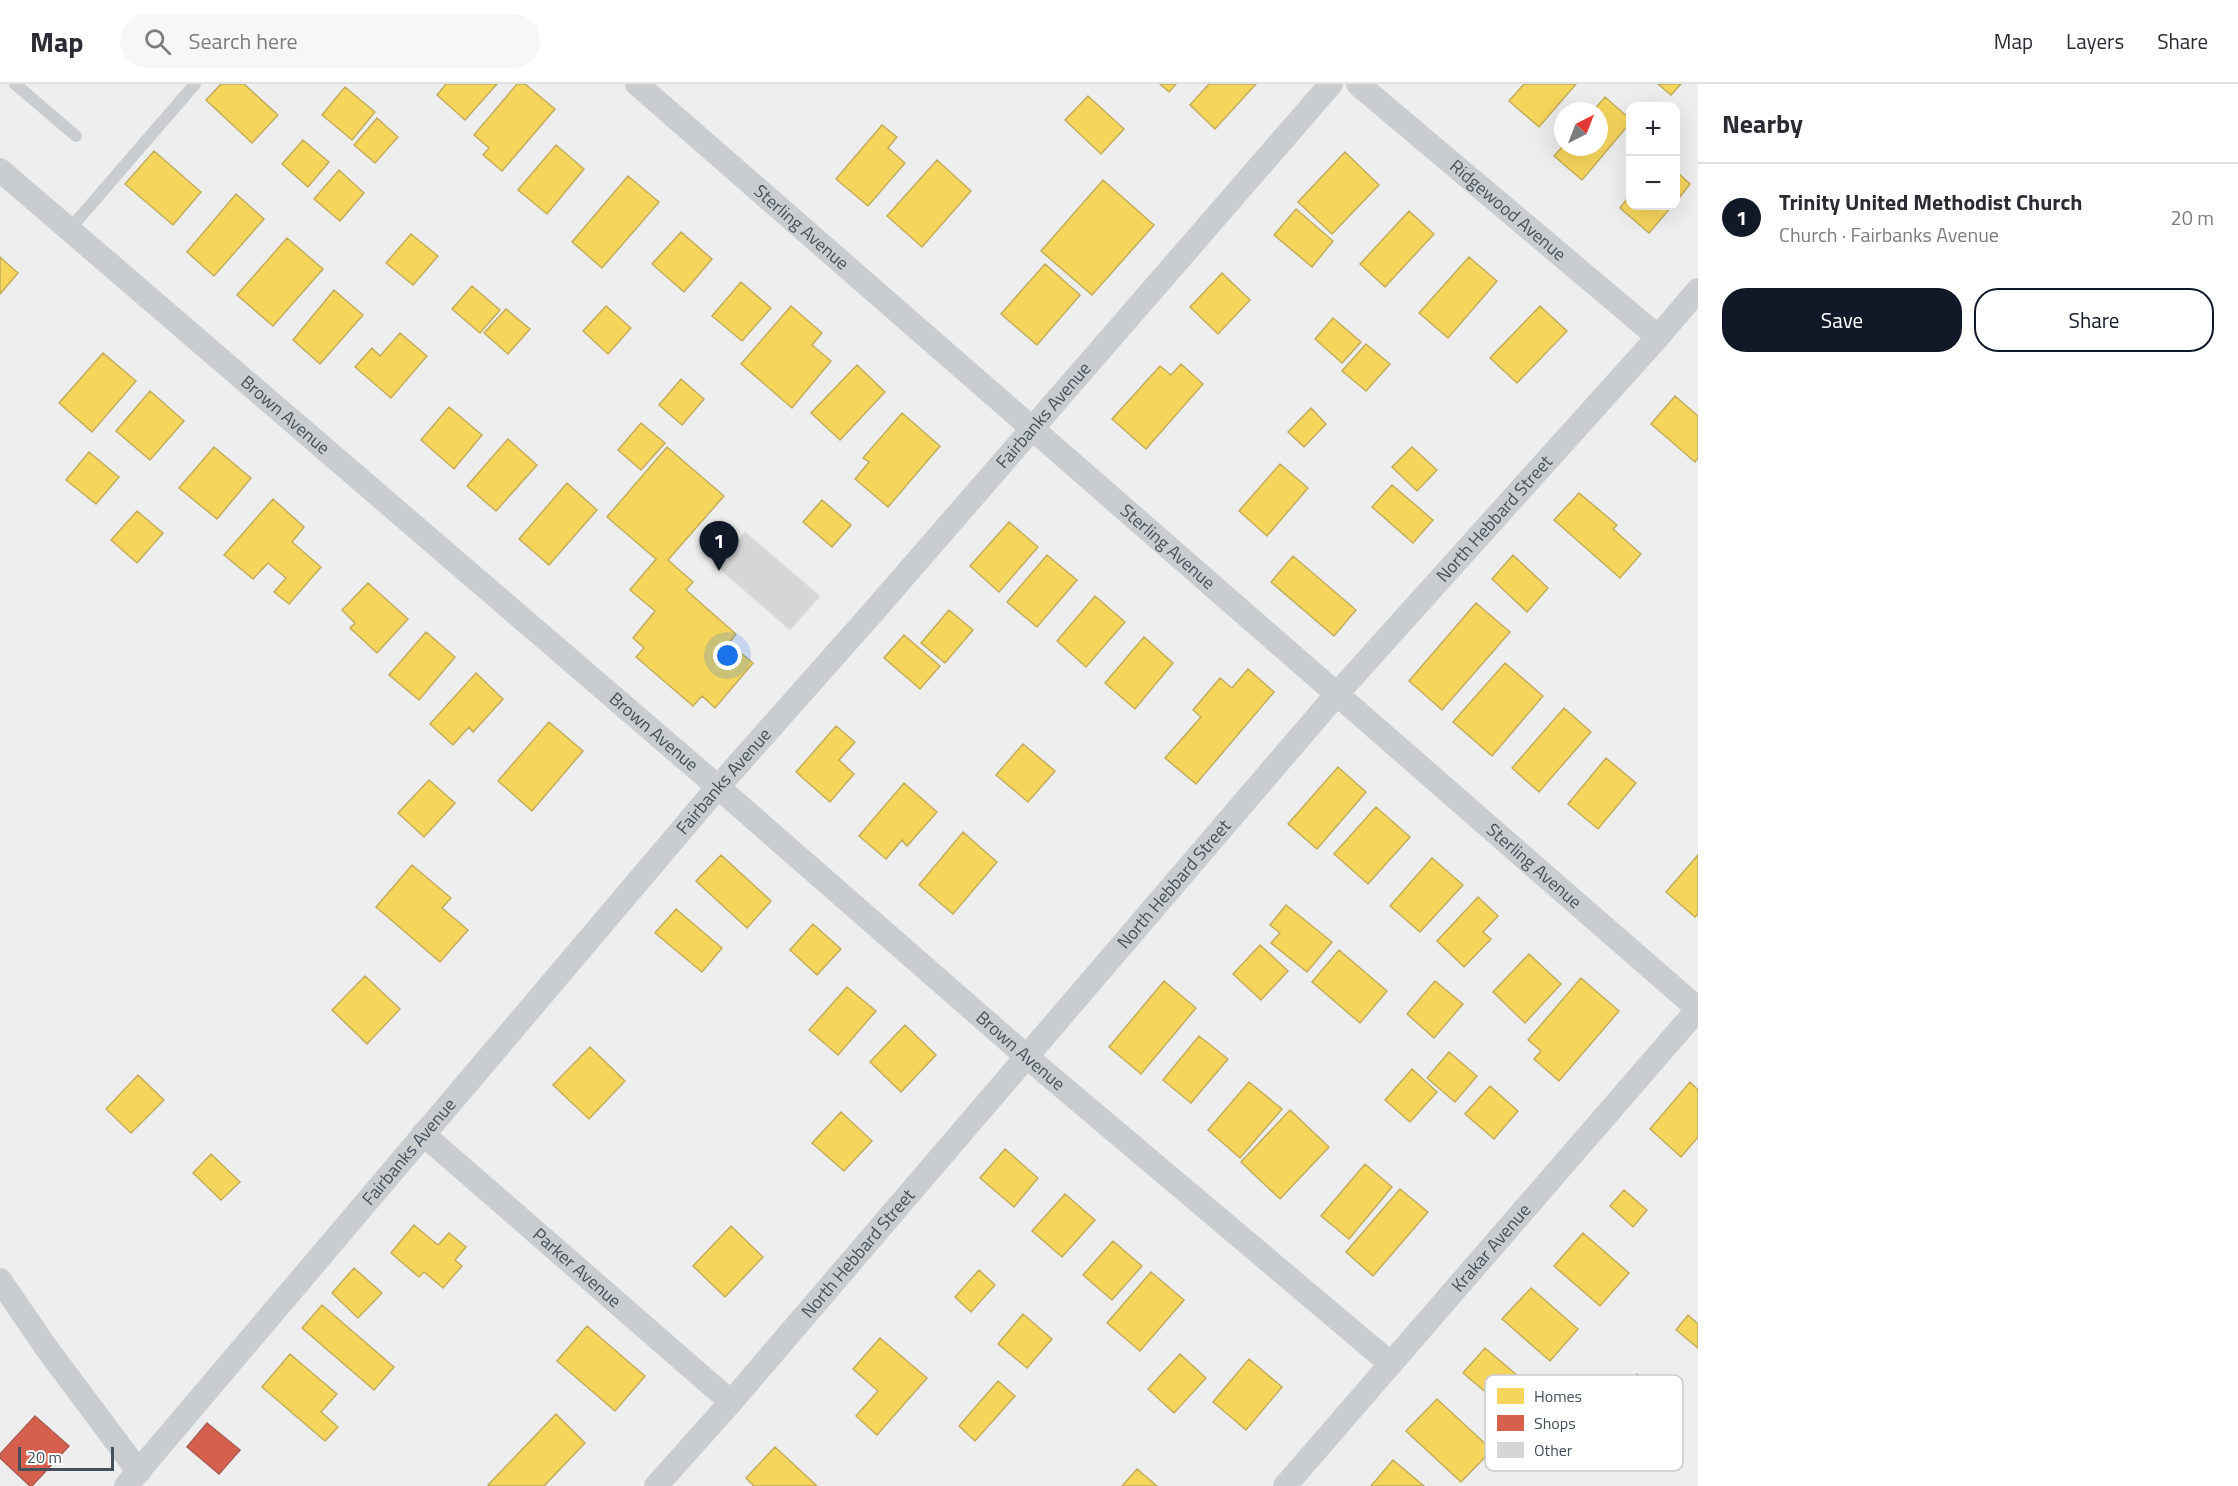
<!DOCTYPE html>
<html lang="en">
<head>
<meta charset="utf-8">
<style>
  :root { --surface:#fff; --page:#f7f7f7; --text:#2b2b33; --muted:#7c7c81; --line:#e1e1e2; --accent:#111827 }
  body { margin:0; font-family:"Titillium Web",sans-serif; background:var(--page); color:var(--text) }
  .controls { position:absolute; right:18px; top:18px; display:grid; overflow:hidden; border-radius:12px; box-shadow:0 6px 24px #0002 }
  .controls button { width:54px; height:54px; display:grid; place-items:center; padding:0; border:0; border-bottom:2px solid var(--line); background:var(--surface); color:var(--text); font:30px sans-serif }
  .compass { position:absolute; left:1554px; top:18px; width:54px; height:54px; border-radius:50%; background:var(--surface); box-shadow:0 6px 24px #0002; rotate:42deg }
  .scale { position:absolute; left:18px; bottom:15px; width:96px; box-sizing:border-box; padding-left:6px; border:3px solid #45505b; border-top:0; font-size:16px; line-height:21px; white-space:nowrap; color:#45505b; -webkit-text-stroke:4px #fff; paint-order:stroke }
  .you { position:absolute; left:728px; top:572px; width:21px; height:21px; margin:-15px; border:4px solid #fff; border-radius:50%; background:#1a73e8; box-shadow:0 0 0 9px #1a73e833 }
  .badge { display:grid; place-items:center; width:39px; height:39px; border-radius:50%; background:var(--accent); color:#fff; font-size:20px; font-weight:700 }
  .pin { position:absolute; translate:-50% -50px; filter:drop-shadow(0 2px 3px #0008) }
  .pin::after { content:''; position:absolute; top:32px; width:21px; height:18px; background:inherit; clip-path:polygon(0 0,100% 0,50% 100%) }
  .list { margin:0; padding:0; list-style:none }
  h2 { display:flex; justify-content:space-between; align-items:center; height:78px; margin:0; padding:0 24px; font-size:26px }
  h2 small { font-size:20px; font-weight:400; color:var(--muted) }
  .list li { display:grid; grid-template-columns:39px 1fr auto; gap:18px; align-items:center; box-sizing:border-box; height:108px; padding:0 24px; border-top:2px solid var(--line) }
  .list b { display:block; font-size:22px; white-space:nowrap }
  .list p { margin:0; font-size:20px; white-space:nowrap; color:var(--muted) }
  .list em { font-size:20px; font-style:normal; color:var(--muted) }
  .actions { display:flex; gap:12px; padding:18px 24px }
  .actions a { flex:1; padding:14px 0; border:2px solid var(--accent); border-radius:24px; text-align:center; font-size:21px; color:var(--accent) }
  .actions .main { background:var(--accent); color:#fff }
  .icon { flex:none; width:33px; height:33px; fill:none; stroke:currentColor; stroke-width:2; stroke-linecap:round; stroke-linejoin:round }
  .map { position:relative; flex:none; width:1698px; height:1402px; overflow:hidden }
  header { display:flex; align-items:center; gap:36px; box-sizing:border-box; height:84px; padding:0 30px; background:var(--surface); border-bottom:2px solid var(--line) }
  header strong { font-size:28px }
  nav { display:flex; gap:33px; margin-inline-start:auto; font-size:21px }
  .search { width:420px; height:54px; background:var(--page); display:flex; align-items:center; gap:15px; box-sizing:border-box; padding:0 21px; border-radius:33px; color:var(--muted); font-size:22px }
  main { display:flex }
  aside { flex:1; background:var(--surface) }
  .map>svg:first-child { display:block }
</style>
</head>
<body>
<header>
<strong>Map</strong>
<div class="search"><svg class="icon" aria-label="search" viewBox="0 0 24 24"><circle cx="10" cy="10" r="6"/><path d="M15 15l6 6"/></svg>Search here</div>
<nav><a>Map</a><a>Layers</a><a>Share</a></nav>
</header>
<main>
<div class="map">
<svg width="1698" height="1402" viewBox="0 0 1698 1402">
  <rect width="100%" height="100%" fill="#efeeee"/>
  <path fill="#f6d55c" stroke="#c1ad5c" stroke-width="1.5" d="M221 0H244L278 31 252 59 206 16Z
    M446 0H497L465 36 437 11Z
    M517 0H525L555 25 502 87 483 71 489 64 474 51Z
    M1160 0H1176L1169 8Z
    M1209 0H1256L1215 45 1190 21Z
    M1524 0H1576L1539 43 1509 17Z
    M1658 0H1681L1671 11Z
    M345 3 375 28 352 56 322 31Z
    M1088 12 1124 45 1101 70 1065 36Z
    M1605 13 1630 35V39L1582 96 1554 72 1563 62 1599 63V27H1593Z
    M377 34 398 53 375 79 354 61Z
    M882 41 897 53 888 64 905 79 868 122 836 95Z
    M303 56 329 78 308 103 282 80Z
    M556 61 584 85 547 130 518 106Z
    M154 67 201 108 173 141 125 100Z
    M1345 68 1379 101 1332 150 1298 118Z
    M937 76 971 107 922 163 887 132Z
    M339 86 364 109 340 137 314 115Z
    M1676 87 1690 100 1676 118Z
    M628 92 659 118 602 184 572 158Z
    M1103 96 1154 141 1092 211 1041 167Z
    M236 110 264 135 214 192 187 168Z
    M1630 111V122H1672L1649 149 1620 124Z
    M1296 125 1333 157 1312 183 1274 151Z
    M1409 127 1434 150 1385 203 1360 180Z
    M681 148 712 175 684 208 652 180Z
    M411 150 438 172 413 201 386 179Z
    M287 154 323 185 273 242 237 211Z
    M0 173 18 189 0 210Z
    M1469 173 1497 197 1448 254 1419 229Z
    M1045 180 1080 211 1037 261 1001 230Z
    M1222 189 1250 216 1218 250 1190 223Z
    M741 198 771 224 742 257 712 232Z
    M472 202 500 226 480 249 452 225Z
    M334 206 363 231 320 280 293 256Z
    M606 222 631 244 608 270 583 247Z
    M791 222 822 249 812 261 831 277 792 324 741 280Z
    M1540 222 1567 247 1517 299 1490 274Z
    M506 225 530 245 508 270 484 249Z
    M1333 234 1361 258 1342 279 1315 255Z
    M400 249 427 272 391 314 355 283 372 264 380 272Z
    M1366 260 1390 280 1366 307 1342 287Z
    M103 269 136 297 92 348 59 319Z
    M1181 280 1203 300 1146 365 1112 335 1160 282 1171 291Z
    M857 281 885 308 840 356 811 329Z
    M681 295 704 315 682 341 659 321Z
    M150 307 184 337 150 376 116 347Z
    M1675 312 1698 332V374L1695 378 1651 340Z
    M449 323 482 351 454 385 421 356Z
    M1311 324 1326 340 1304 363 1288 348Z
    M902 329 940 362 888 423 855 395 869 378 863 374Z
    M641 339 665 359 641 386 618 366Z
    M508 355 537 381 496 427 467 402Z
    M214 363 251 394 217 435 179 404Z
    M667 363 724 412 668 476 693 498 686 506 736 550 729 559 753 579 715 624 702 612 693 622 636 573 644 564 633 554 655 527 630 506 656 475 607 433Z
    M1412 363 1437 386 1417 407 1392 383Z
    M89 368 119 393 96 420 66 396Z
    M1280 380 1308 404 1267 452 1239 427Z
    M567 399 597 426 549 481 519 455Z
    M1392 401 1433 436 1413 459 1372 423Z
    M1579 409 1617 441 1613 445 1641 470 1620 494 1554 436Z
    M273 415 304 443 292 458 321 483 289 520 274 508 286 494 268 479 253 495 224 471Z
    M822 416 851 441 832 463 803 438Z
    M137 427 163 449 137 479 111 456Z
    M1009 438 1038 463 999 508 970 482Z
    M1047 471 1077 496 1037 543 1007 518Z
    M1513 471 1548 504 1527 528 1492 495Z
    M1293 472 1356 526 1334 552 1271 498Z
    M368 499 408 535 377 569 350 544 355 539 342 526Z
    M1095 512 1125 538 1086 583 1057 557Z
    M1476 519 1510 548 1442 626 1409 597Z
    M949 526 973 546 945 579 921 559Z
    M426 548 455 573 419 616 389 591Z
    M904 551 940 582 920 605 884 574Z
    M1144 553 1173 579 1135 625 1105 599Z
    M1505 579 1543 612 1492 672 1453 638Z
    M1248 585 1274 608 1196 700 1165 674 1201 633 1193 626 1220 594 1232 604Z
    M476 589 503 615 473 648 469 643 453 661 430 640Z
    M1564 624 1591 648 1539 708 1512 684Z
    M549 638 583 667 532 727 498 697Z
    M836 642 855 658 839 676 854 690 830 718 796 688Z
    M1023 660 1055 687 1028 718 996 691Z
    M1606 674 1636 699 1598 745 1568 720Z
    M1338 683 1366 708 1317 765 1288 740Z
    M429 696 455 719 424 753 398 729Z
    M904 699 937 728 907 762 902 756 886 775 859 752Z
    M1376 723 1410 753 1368 800 1334 770Z
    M963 748 997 778 953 830 919 801Z
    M721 771 771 817 747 844 696 797Z
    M1698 771V830L1695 833 1666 808Z
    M1432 774 1463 801 1420 848 1390 822Z
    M412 781 451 814 442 824 468 846 440 878 376 823Z
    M1478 813 1498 832 1483 848 1491 855 1464 883 1437 857Z
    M1286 821 1332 858 1307 888 1271 859 1280 849 1270 841Z
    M676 825 722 864 702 888 655 849Z
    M813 840 841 865 817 891 790 866Z
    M1260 861 1288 887 1261 916 1233 890Z
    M1339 866 1387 907 1360 939 1312 898Z
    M1529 870 1561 900 1525 939 1493 908Z
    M365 892 400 925 367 960 332 926Z
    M1581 894 1619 927 1559 997 1534 975 1541 967 1528 956Z
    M1164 897 1196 924 1141 990 1109 963Z
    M1435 897 1463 920 1434 954 1407 930Z
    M847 903 876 927 838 971 809 946Z
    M905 941 936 971 901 1008 870 978Z
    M1199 952 1228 975 1191 1019 1163 996Z
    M590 963 625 997 589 1035 553 1001Z
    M1449 968 1477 992 1455 1018 1427 994Z
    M1412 985 1437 1008 1410 1038 1385 1016Z
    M138 991 164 1016 131 1049 106 1025Z
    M1249 998 1282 1025 1240 1074 1208 1046Z
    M1690 998 1698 1006V1053L1681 1073 1650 1045Z
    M1490 1002 1518 1027 1494 1055 1465 1030Z
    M1290 1026 1329 1063 1280 1115 1241 1078Z
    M841 1028 872 1057 844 1087 812 1059Z
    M1005 1065 1038 1094 1014 1123 980 1094Z
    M211 1070 240 1098 221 1116 193 1089Z
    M1365 1080 1392 1103 1349 1155 1321 1132Z
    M1400 1105 1428 1128 1373 1192 1346 1168Z
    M1624 1106 1647 1126 1633 1143 1610 1122Z
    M1065 1110 1095 1136 1062 1173 1032 1147Z
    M414 1141 438 1161 449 1149 466 1163 455 1176 462 1182 443 1204 424 1188 419 1193 391 1169Z
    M731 1142 763 1173 725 1213 693 1182Z
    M1583 1149 1629 1189 1600 1222 1554 1182Z
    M1113 1157 1142 1182 1112 1216 1083 1191Z
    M354 1184 382 1209 358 1234 332 1209Z
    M979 1186 995 1201 971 1228 955 1213Z
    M1151 1188 1184 1216 1140 1267 1107 1239Z
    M1531 1204 1578 1245 1550 1277 1502 1235Z
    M322 1221 394 1283 374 1306 302 1244Z
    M1023 1230 1052 1255 1027 1284 998 1260Z
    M1688 1231 1698 1240V1264L1676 1246Z
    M587 1242 645 1292 615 1327 557 1277Z
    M880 1254 927 1294 877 1351 856 1332 878 1307 853 1285Z
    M1485 1264 1551 1320 1529 1345 1463 1289Z
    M290 1270 337 1310 321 1328 338 1343 325 1357 262 1303Z
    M1180 1270 1206 1294 1174 1329 1148 1305Z
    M1249 1275 1282 1303 1246 1346 1213 1318Z
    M1637 1290 1663 1313 1641 1338 1614 1314Z
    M998 1297 1015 1312 975 1357 959 1342Z
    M1437 1315 1492 1366 1461 1398 1406 1347Z
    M556 1330 585 1359 544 1402H489L488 1401Z
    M775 1363 817 1402H754L746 1394Z
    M1393 1376 1424 1402H1371Z
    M1137 1385 1157 1402H1122Z"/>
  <path fill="#d6604d" stroke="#aa5b51" stroke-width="1.5" d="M35 1332 69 1362 32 1402H30L0 1374V1370Z
    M207 1339 240 1366 219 1390 187 1363Z"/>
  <path fill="#d6d6d8" stroke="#e0e0e1" stroke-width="1.5" d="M745 448 820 512 790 546 716 482Z"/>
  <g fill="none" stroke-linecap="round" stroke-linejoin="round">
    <path stroke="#cacdcf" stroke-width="12" d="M15 0 76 52
      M69 146 195 0"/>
    <g stroke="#cacdcf" stroke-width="24">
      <path id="s1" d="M637 0 1698 925"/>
      <path id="s2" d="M1358 0 1658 253"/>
      <path id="s3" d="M0 86 718 703 1027 973 1391 1280"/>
      <path id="s4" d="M423 1050 731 1318"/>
      <path d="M0 1196 45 1262 139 1388"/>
      <path id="s5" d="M126 1402 718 703 874 527 1331 0"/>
      <path id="s6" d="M656 1402 731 1318 1336 611 1658 253 1698 206"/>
      <path id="s7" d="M1285 1402 1698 925"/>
    </g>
  </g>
  <g text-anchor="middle" stroke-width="6" stroke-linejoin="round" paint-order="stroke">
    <g font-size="18" fill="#45505b" stroke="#fff">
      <text dy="6" stroke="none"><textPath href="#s2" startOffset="196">Ridgewood Avenue</textPath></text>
      <text dy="6" stroke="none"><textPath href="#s1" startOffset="218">Sterling Avenue</textPath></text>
      <text dy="6" stroke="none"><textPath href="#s3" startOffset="376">Brown Avenue</textPath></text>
      <text dy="6" stroke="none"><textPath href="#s5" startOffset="1410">Fairbanks Avenue</textPath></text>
      <text dy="6" stroke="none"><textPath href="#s6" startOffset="1280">North Hebbard Street</textPath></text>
      <text dy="6" stroke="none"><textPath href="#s1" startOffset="704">Sterling Avenue</textPath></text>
      <text dy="6" stroke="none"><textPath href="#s3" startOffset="862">Brown Avenue</textPath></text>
      <text dy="6" stroke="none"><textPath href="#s5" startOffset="924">Fairbanks Avenue</textPath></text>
      <text dy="6" stroke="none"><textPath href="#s1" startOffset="1190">Sterling Avenue</textPath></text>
      <text dy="6" stroke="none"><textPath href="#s6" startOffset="794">North Hebbard Street</textPath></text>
      <text dy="6" stroke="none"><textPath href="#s3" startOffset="1348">Brown Avenue</textPath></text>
      <text dy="6" stroke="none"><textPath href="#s5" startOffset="438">Fairbanks Avenue</textPath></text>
      <text dy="6" stroke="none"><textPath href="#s7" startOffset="315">Krakar Avenue</textPath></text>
      <text dy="6" stroke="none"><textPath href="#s6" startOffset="308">North Hebbard Street</textPath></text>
      <text dy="6" stroke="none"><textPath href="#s4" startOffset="204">Parker Avenue</textPath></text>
    </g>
  </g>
  <rect x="1485" y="1291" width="198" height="96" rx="9" fill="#fff" stroke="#c7cace" stroke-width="1.5"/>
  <rect x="1497" y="1304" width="27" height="16" fill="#f6d55c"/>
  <rect x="1497" y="1331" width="27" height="16" fill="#d6604d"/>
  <rect x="1497" y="1358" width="27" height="16" fill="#d6d6d8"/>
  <g font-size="16" fill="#45505b">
    <text x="1534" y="1318">Homes</text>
    <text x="1534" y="1345">Shops</text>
    <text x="1534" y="1372">Other</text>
  </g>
</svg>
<div class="controls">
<button>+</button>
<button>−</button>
</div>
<svg class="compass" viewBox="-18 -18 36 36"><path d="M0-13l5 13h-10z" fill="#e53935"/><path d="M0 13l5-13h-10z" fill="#7c7c81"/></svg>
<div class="scale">20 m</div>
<div class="you"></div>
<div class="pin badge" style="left:719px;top:487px">1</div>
</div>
<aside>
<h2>Nearby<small></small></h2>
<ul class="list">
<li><span class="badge">1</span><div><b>Trinity United Methodist Church</b><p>Church · Fairbanks Avenue</p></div><em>20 m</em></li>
</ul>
<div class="actions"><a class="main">Save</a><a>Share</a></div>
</aside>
</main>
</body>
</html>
